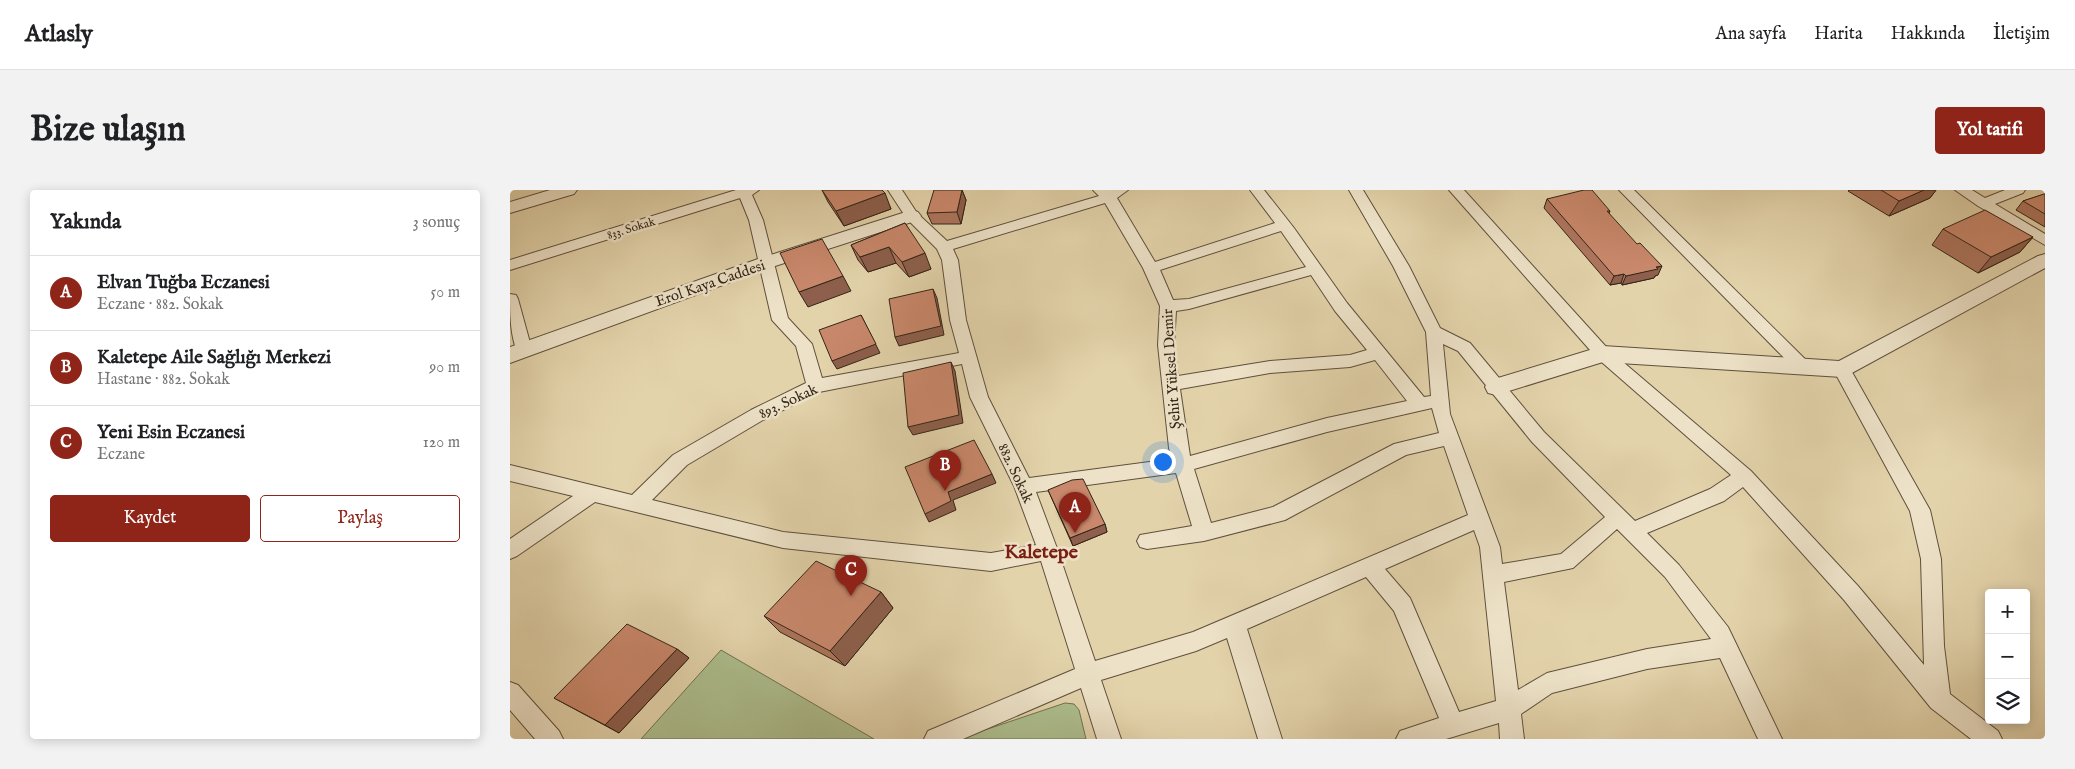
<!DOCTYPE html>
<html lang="tr">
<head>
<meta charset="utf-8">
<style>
  :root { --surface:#fff; --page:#f2f2f2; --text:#202124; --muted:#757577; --line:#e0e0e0; --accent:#8f2418 }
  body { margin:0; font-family:"IM FELL English",serif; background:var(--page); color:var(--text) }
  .controls { position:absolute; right:15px; bottom:15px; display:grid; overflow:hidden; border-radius:5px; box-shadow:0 2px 12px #0003 }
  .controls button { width:45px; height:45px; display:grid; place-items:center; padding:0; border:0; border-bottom:1px solid var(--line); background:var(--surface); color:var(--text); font:25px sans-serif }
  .you { position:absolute; left:652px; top:271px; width:18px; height:18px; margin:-12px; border:4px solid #fff; border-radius:50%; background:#1a73e8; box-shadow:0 0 0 8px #1a73e833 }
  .badge { display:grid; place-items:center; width:32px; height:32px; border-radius:50%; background:var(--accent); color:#fff; font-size:16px; font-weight:700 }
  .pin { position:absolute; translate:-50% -41px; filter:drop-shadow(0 1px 2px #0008) }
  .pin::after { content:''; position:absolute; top:26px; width:18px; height:15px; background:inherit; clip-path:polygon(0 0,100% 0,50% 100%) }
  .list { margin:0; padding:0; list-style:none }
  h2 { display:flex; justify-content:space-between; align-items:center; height:65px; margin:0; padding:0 20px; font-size:21px }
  h2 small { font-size:16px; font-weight:400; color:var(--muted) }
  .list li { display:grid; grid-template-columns:32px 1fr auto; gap:15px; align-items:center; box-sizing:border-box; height:75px; padding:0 20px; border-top:1px solid var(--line) }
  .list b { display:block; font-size:19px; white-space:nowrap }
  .list p { margin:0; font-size:16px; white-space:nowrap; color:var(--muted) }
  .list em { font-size:16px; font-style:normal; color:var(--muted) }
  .actions { display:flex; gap:10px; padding:15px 20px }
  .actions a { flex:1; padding:11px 0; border:1px solid var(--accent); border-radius:5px; text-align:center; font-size:18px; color:var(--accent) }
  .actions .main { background:var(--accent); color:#fff }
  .icon { flex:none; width:28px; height:28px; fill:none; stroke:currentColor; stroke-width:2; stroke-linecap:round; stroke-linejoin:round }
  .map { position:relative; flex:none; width:1535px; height:549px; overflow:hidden; border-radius:5px }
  header { display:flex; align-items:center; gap:30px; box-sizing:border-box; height:70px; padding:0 25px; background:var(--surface); border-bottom:1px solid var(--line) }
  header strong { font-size:24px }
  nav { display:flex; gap:28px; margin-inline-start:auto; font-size:18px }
  .intro { display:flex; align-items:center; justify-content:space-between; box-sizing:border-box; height:120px; padding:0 30px }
  h1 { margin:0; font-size:35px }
  .button { padding:12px 22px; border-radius:5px; background:var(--accent); color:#fff; font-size:18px; font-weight:700 }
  main { display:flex; gap:30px; padding:0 30px }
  aside { flex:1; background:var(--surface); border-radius:5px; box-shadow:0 2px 12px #0003 }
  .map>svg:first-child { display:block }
</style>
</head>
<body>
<header>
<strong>Atlasly</strong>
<nav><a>Ana sayfa</a><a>Harita</a><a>Hakkında</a><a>İletişim</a></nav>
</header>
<div class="intro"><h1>Bize ulaşın</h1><a class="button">Yol tarifi</a></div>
<main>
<aside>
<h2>Yakında<small>3 sonuç</small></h2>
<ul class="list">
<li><span class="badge">A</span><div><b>Elvan Tuğba Eczanesi</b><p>Eczane · 882. Sokak</p></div><em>50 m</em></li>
<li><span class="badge">B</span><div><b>Kaletepe Aile Sağlığı Merkezi</b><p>Hastane · 882. Sokak</p></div><em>90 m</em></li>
<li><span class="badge">C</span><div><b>Yeni Esin Eczanesi</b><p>Eczane</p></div><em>120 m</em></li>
</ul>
<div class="actions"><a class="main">Kaydet</a><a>Paylaş</a></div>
</aside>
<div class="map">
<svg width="1535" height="549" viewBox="0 0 1535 549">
  <rect width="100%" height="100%" fill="#e3d3ab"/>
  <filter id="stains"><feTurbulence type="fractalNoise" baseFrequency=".004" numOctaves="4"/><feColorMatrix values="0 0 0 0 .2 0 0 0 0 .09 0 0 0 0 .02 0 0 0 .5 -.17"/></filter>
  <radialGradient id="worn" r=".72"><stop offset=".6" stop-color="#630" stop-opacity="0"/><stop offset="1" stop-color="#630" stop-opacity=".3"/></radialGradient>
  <path fill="#adbe8e" stroke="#707252" d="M211 460 364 549H131Z
    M555 513 564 514 569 520 576 549H448Z"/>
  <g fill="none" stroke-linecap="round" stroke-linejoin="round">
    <defs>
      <path id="minor" d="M226 0H249L242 5 253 30 278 128 302 154 312 188 449 163 440 130 432 70 427 59 397 29 378 0H392L407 23 437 51 589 6 583 0H618L607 8 645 72 765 33 740 0H754L784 38 837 113 914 207 921 206 916 142 883 76 839 0H853L899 76 930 138 960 153 1034 242 1125 331 1200 299 1221 285 1087 168 939 0H954L1099 160 1241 281 1348 396 1414 475 1411 369 1400 321 1323 179 1326 175 1332 173 1338 175 1420 320 1431 369 1434 456 1440 504 1488 541 1492 549H1461L1421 518 1334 410 1233 297 1214 311 1137 343 1169 375 1218 437 1272 549H1248L1210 468 1137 479 1042 503 1011 524 1014 549H990L989 533 936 549H886L890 541 929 528 884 421 856 387 737 439 772 549H748L717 448 686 461 591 490 611 549H587L571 498 453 549H414L418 541 565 479 531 371 481 381 273 358 85 312 7 366 0 369V349L63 306 0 291V275L122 305 163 265 241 220 296 193 286 156 262 130 239 30 230 8 0 80V70ZM595 13 633 78 650 116 648 155 659 258 662 269 519 288 478 207 456 130 448 70 443 59ZM771 41 796 77 679 109 663 110 650 80ZM801 85 825 121 857 160 840 165 760 171 668 186 664 155 666 121 679 119ZM933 154 948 161 1022 252 1095 327 1051 364 992 374 990 357 940 224ZM865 170 897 211 817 228 680 266 670 199 760 183 840 177ZM452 174 460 207 504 296 526 355 481 363 273 342 142 310 177 275 253 230 309 202ZM922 218 929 243 884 254 763 317 701 333 684 279 817 242ZM934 256 958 325 683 442 585 471 548 361 526 302 666 283 682 336 630 345 627 351 630 357 637 359 694 351 775 330 896 265ZM1107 339 1155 387 1201 449 1137 459 1037 483 1008 500 994 392 1063 378ZM964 340 970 357 986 511 949 522 900 408 875 379Z
        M1109 0H1124L1298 172 1301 176 1298 180 1292 182 1286 180Z
        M1445 0H1462L1475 8 1495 0H1515L1513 3 1485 14 1535 44V55L1468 16Z
        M0 104 6 105 8 109 22 160 20 164 14 166 8 164C0 146 0 124 0 104Z
        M0 492 8 495 49 541 53 549H25L0 520Z"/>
      <path id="tertiary" d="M40 0H67L64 4 0 23V12Z
        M402 20 408 22 411 26 408 30 262 77 0 173V157L248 69Z
        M1535 64V78L1340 184 1332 187 1093 172 986 205 978 203 975 197 978 191 1093 156 1329 171 1528 66Z"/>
    </defs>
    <use href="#minor" stroke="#5f503c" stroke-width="2"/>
    <use href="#tertiary" stroke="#5f503c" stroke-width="2"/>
    <use href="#minor" fill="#ede2c8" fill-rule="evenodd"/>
    <use href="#tertiary" fill="#ede2c8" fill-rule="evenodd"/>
  </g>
  <path fill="#ad755d" stroke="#332517" d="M312 0H372L381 19 334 36 318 12Z
    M452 0 456 10 451 34H422L417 23Z
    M1339 0H1426L1420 8 1379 26 1338 1Z
    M1535 4V37L1506 20 1513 11Z
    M1037 9 1100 21 1099 24 1148 85 1145 86 1144 88 1112 95 1111 93 1100 95 1034 18Z
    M395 33 421 79 399 87 386 73 358 82 348 70 341 55Z
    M1433 39 1523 47 1510 62 1468 83 1422 55Z
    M538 300 595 334 597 342 563 356Z
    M371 402 383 418 335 476 270 442 254 426Z
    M167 459 179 468 109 543 44 508Z"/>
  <path fill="#8d5f4c" stroke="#332517" d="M452 0 456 10 451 34 447 22Z
    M1414 0H1426L1420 8 1379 26 1389 11Z
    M375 3 381 19 334 36 326 21Z
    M1523 47 1510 62 1468 83 1481 67Z
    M379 57 386 73 358 82 350 67Z
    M415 63 421 79 399 87 392 72Z
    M1152 76 1148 85 1145 86 1144 88 1112 95 1116 86Z
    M1114 84 1111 93 1100 95 1104 86Z
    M333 86 341 101 298 117 289 102Z
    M423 99 427 108 434 145 389 156 385 147Z
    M351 125 370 163 327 179 322 171Z
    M441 172 445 181 453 233 403 245 398 237Z
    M482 284 486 293 443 310 446 320 419 332 415 324 438 302Z
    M595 334 597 342 563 356 560 348Z
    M371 402 383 418 335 476 320 461Z
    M167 459 179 468 109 543 95 535Z"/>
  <path fill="#c9886c" stroke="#332517" d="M312 0H372L375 3 326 21Z
    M424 0H452L447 22 417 23Z
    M1074 0H1082L1100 21H1097L1127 54 1130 53 1152 76 1146 77 1148 79 1116 86 1114 84 1104 86 1037 9Z
    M1371 0H1414L1389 11Z
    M1534 4H1535V24L1513 11Z
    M1475 20 1523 47 1481 67 1433 39Z
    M395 33 415 63 392 72 379 57 350 67 341 55Z
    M312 49 333 86 289 102 270 63Z
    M423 99 431 136 385 147 379 109Z
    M351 125 366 154 322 171 309 140Z
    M441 172 449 225 398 237 393 183Z
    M464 250 482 284 438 302 441 311 415 324 395 277Z
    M573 289 595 334 560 348 538 300 562 290Z
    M306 371 371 402 320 461 254 426Z
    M117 434 167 459 95 535 44 508Z"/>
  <g text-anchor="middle" stroke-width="5" stroke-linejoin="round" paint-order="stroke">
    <g font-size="12" fill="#332517" stroke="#ede2c8">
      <text transform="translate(121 38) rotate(-17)" y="4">833. Sokak</text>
    </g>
    <g font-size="15" fill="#332517" stroke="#ede2c8">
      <text transform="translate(200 93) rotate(-19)" y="5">Erol Kaya Caddesi</text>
      <text transform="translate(661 179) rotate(-94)" y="5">Şehit Yüksel Demir</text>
      <text transform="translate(278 211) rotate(-25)" y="5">893. Sokak</text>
      <text transform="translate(506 283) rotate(65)" y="5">882. Sokak</text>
    </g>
    <g font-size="20" font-weight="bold" fill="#7a1f14" stroke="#ede2c8">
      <text x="531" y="368">Kaletepe</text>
    </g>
  </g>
  <rect width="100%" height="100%" filter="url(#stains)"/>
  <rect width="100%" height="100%" fill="url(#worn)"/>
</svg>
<div class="controls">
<button>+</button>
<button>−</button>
<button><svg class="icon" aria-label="layers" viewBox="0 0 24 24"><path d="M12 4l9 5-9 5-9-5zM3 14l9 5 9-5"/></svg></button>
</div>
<div class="you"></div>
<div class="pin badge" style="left:565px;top:343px">A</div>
<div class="pin badge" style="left:435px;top:301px">B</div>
<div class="pin badge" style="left:341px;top:406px">C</div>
</div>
</main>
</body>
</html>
